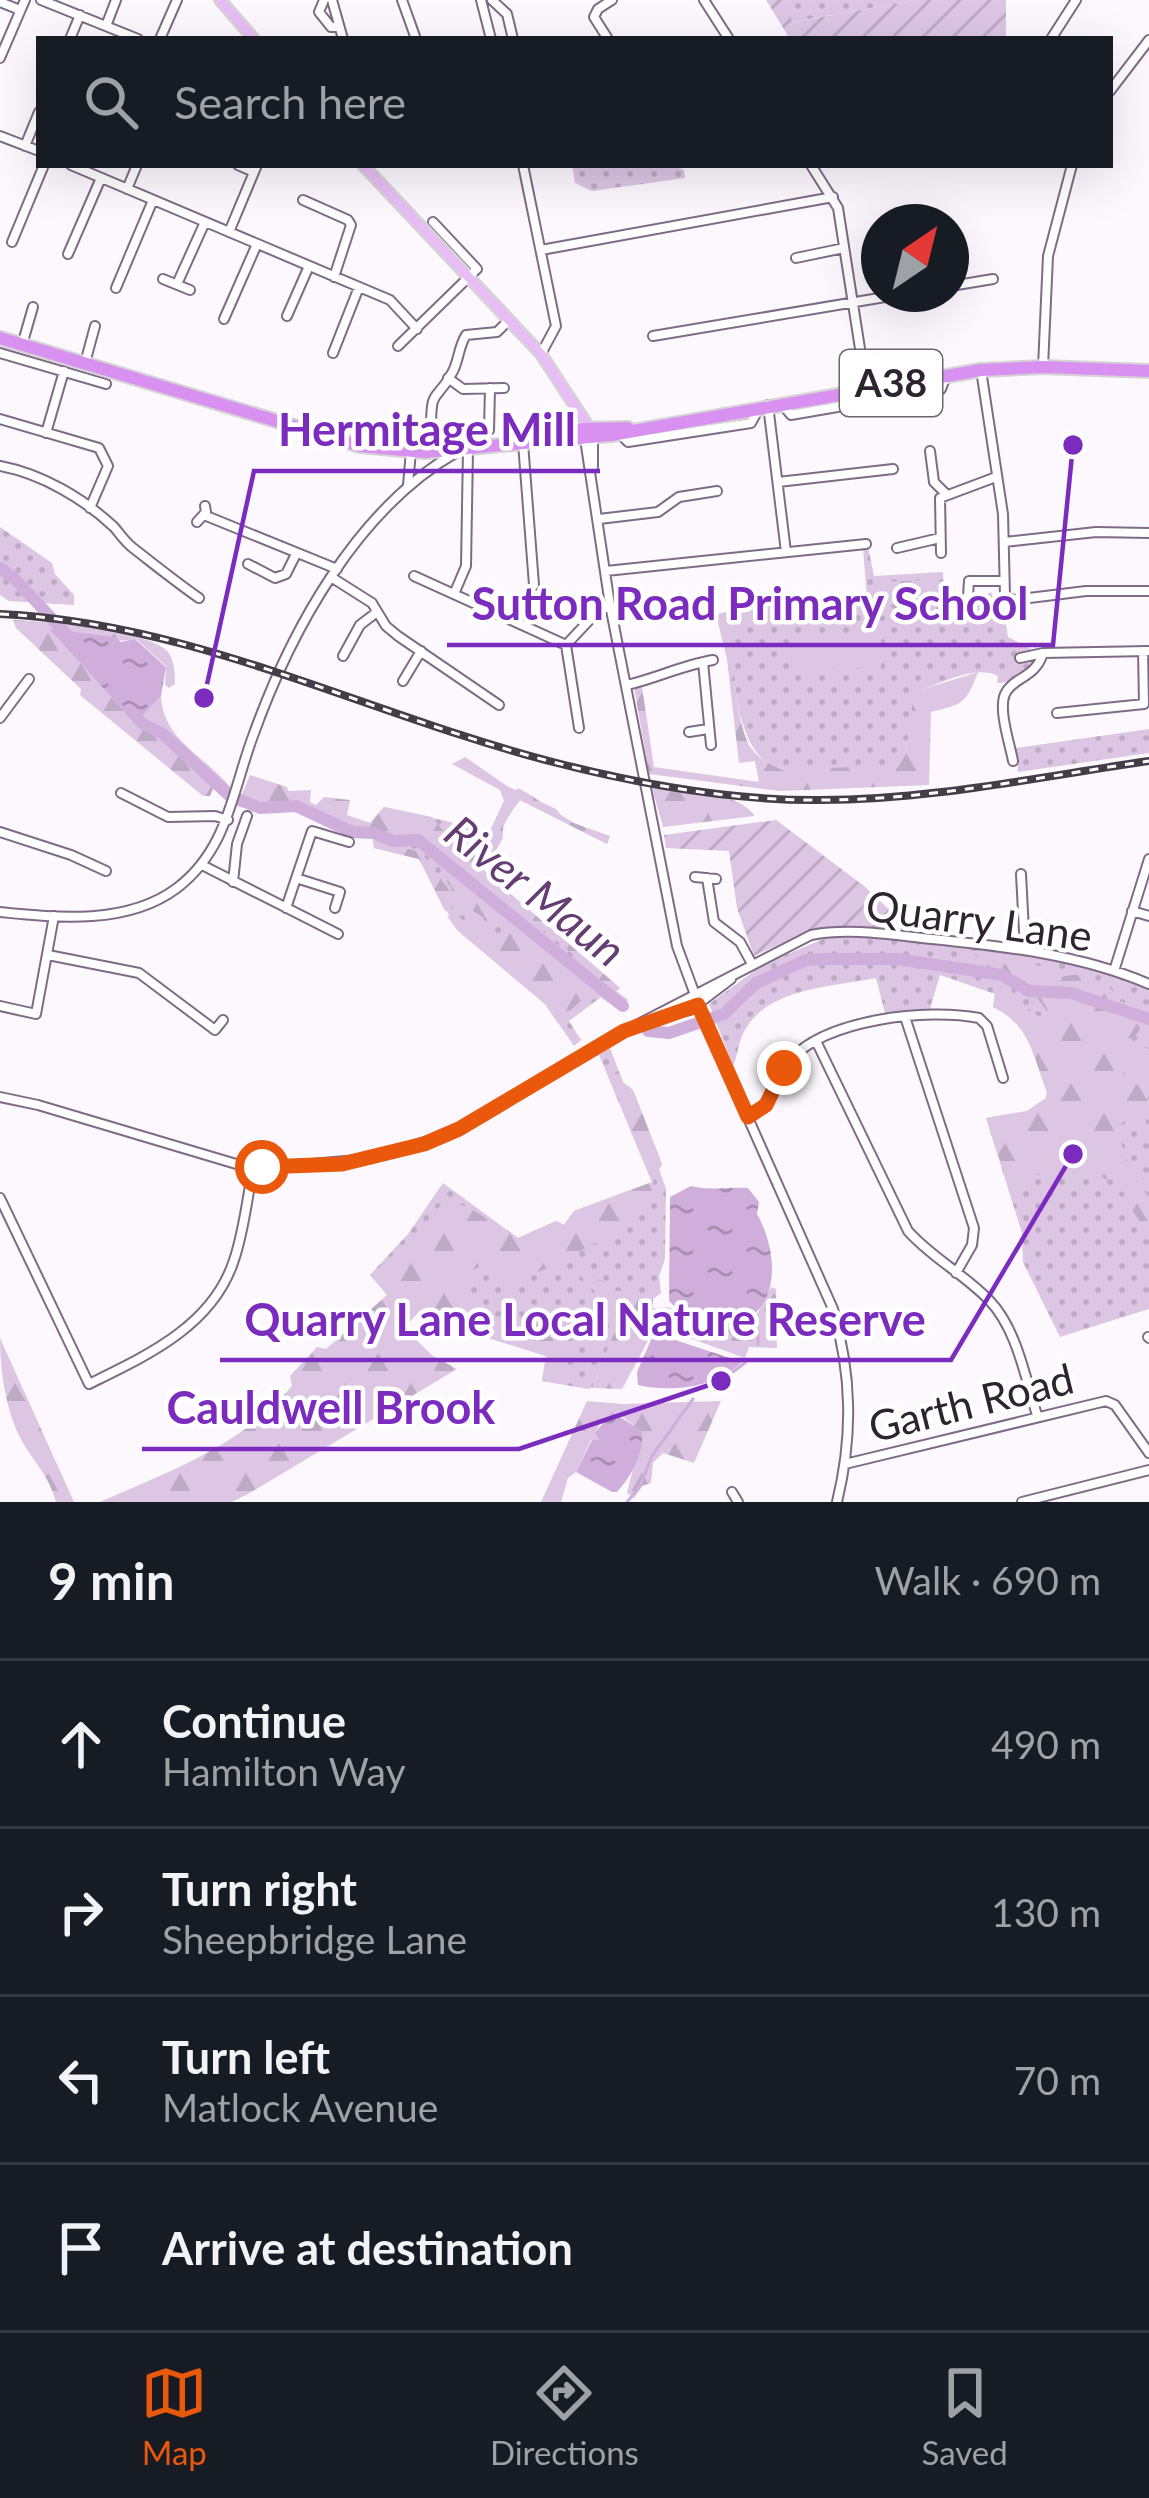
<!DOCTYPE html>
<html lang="en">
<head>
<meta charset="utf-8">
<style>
  :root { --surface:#171b24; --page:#242831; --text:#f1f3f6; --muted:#9ea1a6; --line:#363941; --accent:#ea580c }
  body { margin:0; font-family:Lato,sans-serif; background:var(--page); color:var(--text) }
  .compass { position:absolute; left:861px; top:204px; width:108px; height:108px; border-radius:50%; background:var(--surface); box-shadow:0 12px 48px #0002; rotate:35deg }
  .stop { position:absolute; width:36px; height:36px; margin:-27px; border:9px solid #ea580c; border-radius:50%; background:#fff }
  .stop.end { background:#ea580c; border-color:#fff; box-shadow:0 3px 12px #0008 }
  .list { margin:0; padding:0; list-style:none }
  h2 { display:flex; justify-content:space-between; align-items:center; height:156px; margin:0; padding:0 48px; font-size:51px }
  h2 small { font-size:39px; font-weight:400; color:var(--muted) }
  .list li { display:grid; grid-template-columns:78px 1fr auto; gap:36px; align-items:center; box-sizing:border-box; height:168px; padding:0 48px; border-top:3px solid var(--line) }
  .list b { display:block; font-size:45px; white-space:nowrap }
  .list p { margin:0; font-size:39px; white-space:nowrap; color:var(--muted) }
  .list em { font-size:39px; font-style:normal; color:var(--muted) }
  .icon { flex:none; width:66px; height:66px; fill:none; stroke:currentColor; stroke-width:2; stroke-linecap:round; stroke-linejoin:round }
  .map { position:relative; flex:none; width:1149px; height:1502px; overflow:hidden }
  .search { position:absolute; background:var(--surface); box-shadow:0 12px 48px #0002; left:36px; right:36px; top:36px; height:132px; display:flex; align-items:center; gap:30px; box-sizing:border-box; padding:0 42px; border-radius:0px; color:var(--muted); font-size:45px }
  .sheet { height:828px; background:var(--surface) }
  nav { display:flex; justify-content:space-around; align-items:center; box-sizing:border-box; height:168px; border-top:3px solid var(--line); background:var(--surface); font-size:33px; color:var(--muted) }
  nav a { display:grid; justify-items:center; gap:6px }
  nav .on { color:var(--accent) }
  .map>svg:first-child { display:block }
</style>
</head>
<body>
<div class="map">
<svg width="1149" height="1502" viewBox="0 0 1149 1502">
  <defs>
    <pattern id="grass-dots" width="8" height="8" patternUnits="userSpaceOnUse" patternTransform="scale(3)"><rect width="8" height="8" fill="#dcc6e4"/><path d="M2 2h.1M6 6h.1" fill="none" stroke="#bdaac4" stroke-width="1.8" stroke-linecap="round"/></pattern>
    <pattern id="forest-firs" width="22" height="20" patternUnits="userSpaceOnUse" patternTransform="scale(3)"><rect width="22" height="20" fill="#dcc6e4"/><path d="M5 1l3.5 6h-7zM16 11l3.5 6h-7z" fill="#bdaac4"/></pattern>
    <pattern id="garden-furrows" width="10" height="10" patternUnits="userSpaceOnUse" patternTransform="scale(3)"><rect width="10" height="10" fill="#dcc6e4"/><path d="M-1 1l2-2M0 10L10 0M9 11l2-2" fill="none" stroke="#bdaac4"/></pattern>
    <pattern id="water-ripples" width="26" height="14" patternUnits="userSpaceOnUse" patternTransform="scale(3)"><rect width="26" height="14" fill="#d0aedc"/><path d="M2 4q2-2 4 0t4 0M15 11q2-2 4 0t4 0" fill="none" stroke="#a98db3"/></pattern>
  </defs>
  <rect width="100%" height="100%" fill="#fcf8fe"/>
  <path fill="url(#grass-dots)" d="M787 0H919L791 22Z
    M572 165H673L684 170 685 178 592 191 575 183Z
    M0 527 52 563 55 574 74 595V605L9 601 0 595Z
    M868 547 874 576 943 572 945 617 991 592 996 604 1003 606 1008 637 1035 651 1036 665C1023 676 1015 683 997 683L998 676C974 664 939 685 915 692L906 753 899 765C869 769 797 780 771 765 731 743 732 651 731 610L773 592 841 603 867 599 863 548Z
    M1149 729V753L1018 772 1016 748Z
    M518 788C550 805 573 829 610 836L607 844 520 800C504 815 497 849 484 871L620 988 616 991 628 1000 616 1008 601 997 569 1021 581 1040 574 1046 545 1004 457 930 419 859 374 848 373 839 335 831 291 809 266 813 237 806 289 796 370 823 384 807 490 831 504 801Z
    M828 937C937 938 1045 951 1149 986V1309L1060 1337 1023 1262 1022 1233 986 1118 1027 1111 1046 1098 1047 1092C1033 1056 1030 1024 993 1007L995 994 940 975 929 1012 885 1013 876 978C833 987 769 987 745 1030 738 1042 738 1055 733 1066L709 1004 764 964Z
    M610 1048 623 1082 633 1090 662 1164 659 1169 666 1189 665 1259 659 1276 661 1293 653 1299V1308L619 1322 592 1388 588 1389 542 1381 546 1356 416 1315 410 1321 370 1275 408 1234 443 1183 518 1238 556 1221 564 1225 574 1211 652 1182 599 1055Z"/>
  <path fill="url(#forest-firs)" d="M933 580 938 587V609L888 604 873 582Z
    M731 610C732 640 734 726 752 749 760 760 771 765 783 770L899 765 906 753 914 692 978 672C966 704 963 704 931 712L929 785 780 791 649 774 634 687H642L654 767 759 782 755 761 739 763 727 659 716 615Z
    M13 620C45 621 141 630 165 649 174 656 175 672 175 684L169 688 165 685 166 666 136 639C110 645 78 630 50 630L125 712 137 720 161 696C163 741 207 757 231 788L230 794 215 785 210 796H203L80 695 81 689 16 628Z
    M465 757 507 786 556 809 565 820 610 836 607 844 520 800 503 824V838L484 871 620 988 616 991 628 1000 616 1008 592 991 557 1022 545 1004 457 930 447 916 459 917 471 927 479 926 496 940 518 924 564 959 575 956 507 901 501 904 482 890 474 899 499 919 494 924 468 908H459C447 881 436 828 395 846L421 852 449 890 454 904 449 910 445 911 419 859 374 848 373 839 335 831 291 809 266 813 237 806 250 775 287 787 288 791 311 790 310 802 316 805 324 797 350 800 347 815 370 823 384 807 432 817 464 857 476 844 485 842 504 801 500 790 452 764Z
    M652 788C683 791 736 789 755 816L663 827Z
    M964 944 987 953 1000 950C1012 965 1037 965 1055 968L1062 977C1083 970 1110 982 1121 1002L1149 1009V1031L1141 1028 1135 1036 1123 1041 1149 1049V1075L1144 1080 1128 1069 1123 1074 1149 1094 1144 1115 1149 1132 1129 1118 1115 1128 1138 1185 1149 1197V1234L1132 1210 1116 1177 1108 1180 1087 1170 1078 1174 1070 1171 1053 1182 1034 1173 1010 1190 986 1118 1027 1111 1046 1098 1047 1092C1033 1056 1030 1024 993 1007L995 994 1018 1001 1048 1023 1052 1018 1036 996 1074 999 1078 992C1063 986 1046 993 1030 988 1005 981 983 961 964 944Z
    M619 1073 623 1083 633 1090 662 1164 653 1182 660 1198 638 1206 611 1234 553 1266 505 1285 496 1275 479 1267 469 1272 459 1291 475 1313 486 1312 557 1340 570 1358 561 1384 542 1381 546 1356 416 1315 404 1328 433 1356 457 1369 248 1494 232 1502H100C170 1471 241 1446 292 1386L290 1376 317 1347 326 1349 387 1295 370 1275 419 1234 444 1200 468 1207 518 1238 556 1221 564 1225 574 1211 652 1182 609 1078Z
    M580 1262 613 1291H622L653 1308 668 1307 738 1336 758 1312 771 1287 776 1289 777 1348 749 1347 745 1358 656 1326 622 1389 592 1388 619 1321C613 1302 588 1290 575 1268Z
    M0 1338 74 1502H56C50 1478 35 1463 23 1443 6 1413 0 1372 0 1338Z
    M587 1401 623 1404 721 1401 694 1463 663 1453 653 1463 651 1483 642 1486 634 1498 627 1493 642 1432 620 1415 601 1422 596 1432 600 1440H591L576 1472 568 1478 561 1502H541Z"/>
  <path fill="url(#garden-furrows)" d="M766 0H787L792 22 919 0H1006V39H790Z
    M776 820 864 886 914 933 815 928 754 956 737 908 729 851 666 848 664 835Z"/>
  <path fill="#dcc6e4" d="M881 635V668L792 669V636Z"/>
  <path fill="url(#water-ripples)" d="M49 629 115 637 121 642 135 639 166 667 161 696 138 720 125 712Z
    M691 1186C710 1191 725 1187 748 1188L759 1202 757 1214C774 1244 782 1292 751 1317L747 1336C724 1336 684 1318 669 1301L670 1197Z
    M654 1333 742 1362C718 1387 672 1393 638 1385L637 1372Z
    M612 1412 642 1431C644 1453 632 1476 617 1492H612L576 1472 592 1440H600L595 1433Z"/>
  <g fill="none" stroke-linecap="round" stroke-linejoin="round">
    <path stroke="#d0aedc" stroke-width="3" d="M748 1324 758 1332V1344
      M698 1389 721 1381 746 1362
      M627 1502 639 1488 652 1456 693 1399"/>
    <path stroke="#d0aedc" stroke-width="12" d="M0 568 13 577 71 639
      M130 710 143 724 163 734 230 796 260 808 296 806 352 832 374 833 393 841 418 840 623 1006
      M648 1031 669 1033 724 1014 756 983 806 960 825 959H897L1002 975 1029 991 1071 993 1149 1019"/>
    <defs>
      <path id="minor" d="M41 0 138 39
        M324 0 319 12 331 27H339
        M332 0 343 39
        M402 0 416 39
        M481 0 491 39
        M492 0 507 14 513 39
        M704 0 729 39
        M0 2 20 10
        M106 26 116 0
        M70 39 80 15
        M160 39 177 0
        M608 39 594 17 598 9 612 0
        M1051 39 1076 0
        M0 58 25 0
        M1110 91 1149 40
        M0 136 39 151
        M25 146 39 112
        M71 165 390 300 417 329
        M238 165 254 172
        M523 165 556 326 541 354
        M811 165 838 208 866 387
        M127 189 137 165
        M303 200 348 220 351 225 334 277
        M229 232 257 165
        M12 242 44 165
        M541 250 833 197
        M68 254 101 178
        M796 258 844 248
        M163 279 190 290
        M177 284 205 222
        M951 286 993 279
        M116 288 153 200
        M287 316 309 266
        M224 319 257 244
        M653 336 903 294
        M22 345 33 307
        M398 346 477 269 433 222
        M0 353 106 384
        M333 353 359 287
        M85 363 95 326
        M1043 367 1048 256 1072 165
        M981 370 1003 514 1005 596 1013 600 1086 591H1149
        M448 378 463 389 504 388
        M782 404 791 415 941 389 946 376
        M768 405 786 552
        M0 419 99 448 108 466 90 508
        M431 428C431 386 436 403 452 373 459 361 458 348 466 335L497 332 508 321
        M489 430 490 388
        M617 431 628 442 751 423 759 408
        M46 433 64 371
        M585 439 610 605 677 946 704 1019 833 1309C852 1375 853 1436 837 1502
        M523 443 534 585
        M930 451 934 482 945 493
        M0 466C42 474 83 498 114 527 120 534 125 542 133 548 155 565 176 582 199 598
        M593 467V437
        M778 482 893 469
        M408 485 411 451
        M204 515 337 569
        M599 519 658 512 679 497 717 491
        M197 522 206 512 205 506
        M1005 542 1096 532 1149 533
        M897 548 940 538
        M941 553 940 498 996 477
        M248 564 275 578 286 574 296 554
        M606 571 866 544
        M414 576 566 645 597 612 610 605
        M331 577 372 603 386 626 398 636 499 705
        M454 594 466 566 468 450
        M968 596 969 581H1003
        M566 645 579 728
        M343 656 360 625 377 612
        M1020 658 1043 653 1149 651
        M703 662 711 745
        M403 681 421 651
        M627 685C657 678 683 665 713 660
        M1057 713 1144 704 1143 651
        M0 718 29 679
        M689 732 708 729
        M1013 761C1010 744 998 710 1005 694 1013 677 1036 678 1043 653
        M121 793 168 817 215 816 228 820
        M0 832 71 855 106 871
        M202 865 338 934
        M1021 874 1025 950
        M695 877 716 879
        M296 878 340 892 335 908
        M707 878 714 922 740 942 752 964
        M233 882 237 844 247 816
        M286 908 312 831 349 842
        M1132 911 1149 916
        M0 912C58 918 128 925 177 888 228 849 232 792 253 736 291 630 357 509 457 452
        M48 955 139 973 215 1030 223 1020
        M1114 971 1149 859
        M0 1006 36 1014 54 916
        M667 1014 690 1010 731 979
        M905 1017 974 1228 972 1245 956 1273
        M816 1041 908 1231C932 1258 964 1274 989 1300 1017 1329 1025 1377 1037 1415
        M0 1097 38 1105 253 1169 368 1159 448 1135 619 1034 811 935C847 928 886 934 922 938 999 946 1077 953 1149 984
        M748 1117C774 1106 773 1078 791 1059 828 1019 927 1008 979 1018L987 1026 1003 1078
        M0 1198 89 1384C146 1356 213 1326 234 1260 244 1231 247 1199 253 1169
        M1148 1337 1149 1338
        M845 1464 1106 1401 1115 1405 1149 1453
        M732 1492 738 1502
        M1022 1502 1149 1470"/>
      <path id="major" d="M220 0 254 39
        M363 165 541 354 592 432"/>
      <path id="highway" d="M0 338 360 446 425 452 611 435 981 370 1043 367 1149 371
        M548 438 583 429 628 428"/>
    </defs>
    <use href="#minor" stroke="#7f6b86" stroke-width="12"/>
    <use href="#major" stroke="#d5d3d6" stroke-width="14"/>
    <use href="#highway" stroke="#d5d3d6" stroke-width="16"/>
    <use href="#minor" stroke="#fff" stroke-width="8"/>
    <use href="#major" stroke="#e8bdf6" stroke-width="9"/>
    <use href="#highway" stroke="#d891f0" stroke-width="12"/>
    <defs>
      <path id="rail" d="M0 614C196 623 366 714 553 762 638 784 726 800 814 800 926 801 1038 777 1149 761"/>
    </defs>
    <use href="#rail" stroke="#443c47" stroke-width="8"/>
    <use href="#rail" stroke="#fff" stroke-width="3" stroke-dasharray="9" stroke-linecap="butt"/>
  </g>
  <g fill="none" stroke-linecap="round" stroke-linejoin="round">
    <path stroke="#ea580c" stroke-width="15" d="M262 1167 342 1164 424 1144 459 1129 624 1031 698 1005 748 1117 766 1105 784 1068"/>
  </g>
  <g text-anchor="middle" stroke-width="9" stroke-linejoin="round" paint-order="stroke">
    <rect fill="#fff" stroke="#6c666e" stroke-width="3" x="840" y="350" width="102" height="66" rx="9"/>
    <g font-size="39" font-weight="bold" fill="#2d2430">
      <text x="891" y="397">A38</text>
    </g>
    <g font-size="42" fill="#2d2430" stroke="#fff">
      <text transform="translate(979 921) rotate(8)" y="15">Quarry Lane</text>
      <text transform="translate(971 1403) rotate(-14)" y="15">Garth Road</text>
    </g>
    <g font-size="45" font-style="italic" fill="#663c75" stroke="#fff">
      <text transform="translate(535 891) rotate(38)" y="16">River Maun</text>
    </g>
  </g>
  <path fill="none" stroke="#7b2cbf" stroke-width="4.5" d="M204 698L254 471H600M1073 445L1053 645H447M1073 1154L951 1360H220M721 1381L519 1449H142"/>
  <g fill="#7b2cbf" stroke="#fff" stroke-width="4.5">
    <circle cx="204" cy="698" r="12"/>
    <circle cx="1073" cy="445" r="12"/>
    <circle cx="1073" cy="1154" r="12"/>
    <circle cx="721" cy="1381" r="12"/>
  </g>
  <g font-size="45" text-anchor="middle" font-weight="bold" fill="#7b2cbf" stroke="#fff" stroke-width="9" stroke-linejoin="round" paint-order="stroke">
    <text x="427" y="446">Hermitage Mill</text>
    <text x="750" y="620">Sutton Road Primary School</text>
    <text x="585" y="1336">Quarry Lane Local Nature Reserve</text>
    <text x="331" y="1424">Cauldwell Brook</text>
  </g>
</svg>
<svg class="compass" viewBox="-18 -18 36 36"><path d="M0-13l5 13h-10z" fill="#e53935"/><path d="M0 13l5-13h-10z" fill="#9ea1a6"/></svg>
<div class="stop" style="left:262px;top:1167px"></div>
<div class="stop end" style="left:784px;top:1068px"></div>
<div class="search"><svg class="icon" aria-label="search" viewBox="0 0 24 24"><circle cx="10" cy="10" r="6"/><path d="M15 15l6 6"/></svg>Search here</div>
</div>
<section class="sheet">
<h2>9 min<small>Walk · 690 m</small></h2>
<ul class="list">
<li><svg class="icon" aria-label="ahead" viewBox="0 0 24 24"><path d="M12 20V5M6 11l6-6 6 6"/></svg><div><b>Continue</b><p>Hamilton Way</p></div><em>490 m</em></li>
<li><svg class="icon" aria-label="right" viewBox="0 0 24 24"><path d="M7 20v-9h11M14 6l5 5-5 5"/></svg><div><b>Turn right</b><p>Sheepbridge Lane</p></div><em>130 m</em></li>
<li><svg class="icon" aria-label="left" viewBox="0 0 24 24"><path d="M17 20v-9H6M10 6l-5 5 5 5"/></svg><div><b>Turn left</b><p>Matlock Avenue</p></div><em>70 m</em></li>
<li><svg class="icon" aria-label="arrive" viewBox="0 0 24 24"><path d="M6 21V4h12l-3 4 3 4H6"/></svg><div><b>Arrive at destination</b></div></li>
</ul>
</section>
<nav>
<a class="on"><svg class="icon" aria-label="map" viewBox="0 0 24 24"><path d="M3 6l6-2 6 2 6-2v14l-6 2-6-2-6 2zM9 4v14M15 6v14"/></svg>Map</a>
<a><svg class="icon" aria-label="directions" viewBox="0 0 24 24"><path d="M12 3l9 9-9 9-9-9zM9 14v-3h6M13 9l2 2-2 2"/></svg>Directions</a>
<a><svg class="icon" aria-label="saved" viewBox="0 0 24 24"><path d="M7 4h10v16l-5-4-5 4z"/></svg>Saved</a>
</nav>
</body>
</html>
